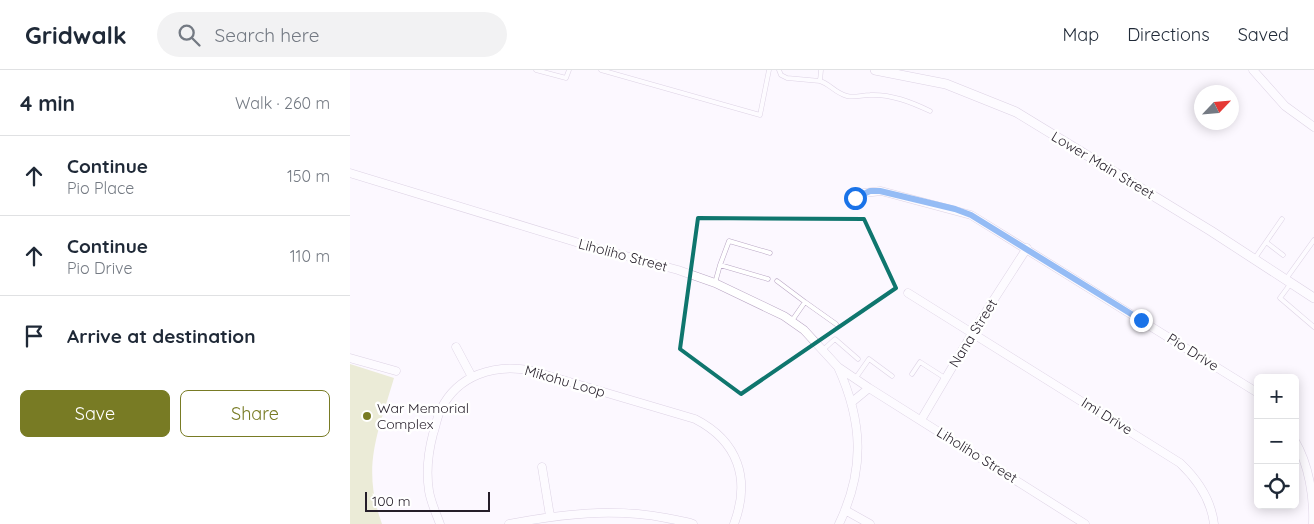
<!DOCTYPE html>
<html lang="en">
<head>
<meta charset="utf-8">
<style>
  :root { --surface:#fff; --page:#f2f2f3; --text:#1f2937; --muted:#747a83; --line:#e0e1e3; --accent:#787b24 }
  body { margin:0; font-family:Quicksand,sans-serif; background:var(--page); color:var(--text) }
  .controls { position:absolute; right:15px; bottom:15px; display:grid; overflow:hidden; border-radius:8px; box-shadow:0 2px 12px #0003 }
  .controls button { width:45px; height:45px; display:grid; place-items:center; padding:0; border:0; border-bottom:1px solid var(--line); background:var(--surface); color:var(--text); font:25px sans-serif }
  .compass { position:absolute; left:844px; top:15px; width:45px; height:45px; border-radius:50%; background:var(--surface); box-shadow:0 2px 12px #0003; rotate:64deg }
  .scale { position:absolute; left:15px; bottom:12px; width:125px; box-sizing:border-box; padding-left:5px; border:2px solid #251e29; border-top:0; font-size:14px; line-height:18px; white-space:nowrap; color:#251e29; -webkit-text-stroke:4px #fff; paint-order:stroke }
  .stop { position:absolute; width:15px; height:15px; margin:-11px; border:4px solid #1a73e8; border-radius:50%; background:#fff }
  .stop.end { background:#1a73e8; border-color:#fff; box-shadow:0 1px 5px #0008 }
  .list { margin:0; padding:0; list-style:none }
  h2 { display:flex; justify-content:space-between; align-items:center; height:65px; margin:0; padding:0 20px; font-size:21px }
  h2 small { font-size:16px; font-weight:400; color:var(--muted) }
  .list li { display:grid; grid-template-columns:32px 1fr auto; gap:15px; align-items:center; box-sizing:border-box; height:80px; padding:0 20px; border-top:1px solid var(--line) }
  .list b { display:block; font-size:19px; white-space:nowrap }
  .list p { margin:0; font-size:16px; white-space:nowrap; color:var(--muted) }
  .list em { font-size:16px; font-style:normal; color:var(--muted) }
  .actions { display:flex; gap:10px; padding:15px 20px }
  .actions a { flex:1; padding:11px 0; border:1px solid var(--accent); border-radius:8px; text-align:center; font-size:18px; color:var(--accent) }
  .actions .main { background:var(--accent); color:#fff }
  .icon { flex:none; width:28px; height:28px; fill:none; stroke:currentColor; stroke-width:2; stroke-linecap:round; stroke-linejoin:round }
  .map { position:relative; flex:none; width:964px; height:454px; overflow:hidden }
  header { display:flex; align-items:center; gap:30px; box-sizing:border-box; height:70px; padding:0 25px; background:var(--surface); border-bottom:1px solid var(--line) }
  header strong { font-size:24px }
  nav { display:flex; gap:28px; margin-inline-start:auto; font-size:18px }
  .search { width:350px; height:45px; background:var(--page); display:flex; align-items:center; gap:12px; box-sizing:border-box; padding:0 18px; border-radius:28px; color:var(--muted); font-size:19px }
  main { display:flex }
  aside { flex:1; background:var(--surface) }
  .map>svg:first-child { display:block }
</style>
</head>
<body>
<header>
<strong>Gridwalk</strong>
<div class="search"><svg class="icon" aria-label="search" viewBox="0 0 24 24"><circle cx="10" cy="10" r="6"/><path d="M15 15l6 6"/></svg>Search here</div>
<nav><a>Map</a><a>Directions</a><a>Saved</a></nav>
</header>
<main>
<aside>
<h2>4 min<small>Walk · 260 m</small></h2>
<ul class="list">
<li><svg class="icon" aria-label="ahead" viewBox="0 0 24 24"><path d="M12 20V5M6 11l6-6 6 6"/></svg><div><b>Continue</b><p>Pio Place</p></div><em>150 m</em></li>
<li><svg class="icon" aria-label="ahead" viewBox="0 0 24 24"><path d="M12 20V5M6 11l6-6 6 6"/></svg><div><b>Continue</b><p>Pio Drive</p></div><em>110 m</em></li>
<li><svg class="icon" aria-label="arrive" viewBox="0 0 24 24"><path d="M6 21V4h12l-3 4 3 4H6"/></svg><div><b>Arrive at destination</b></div></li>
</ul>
<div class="actions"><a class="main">Save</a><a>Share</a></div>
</aside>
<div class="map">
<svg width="964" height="454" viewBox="0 0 964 454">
  <rect width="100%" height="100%" fill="#fcf8ff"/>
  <path fill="#d7dba7" d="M0 294 44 308C28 363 11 397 32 454H0Z"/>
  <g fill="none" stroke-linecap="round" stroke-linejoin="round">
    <defs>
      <path id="service" d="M186 0 216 8 219 0
        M251 0 410 45 419 0
        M429 0 431 5 437 8 470 11 471 0
        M470 11C480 14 485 23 497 26 505 28 512 25 520 25 541 24 561 32 580 41
        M916 172 933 185
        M905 188 932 149
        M370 195 379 171 420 183
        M936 209 964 170
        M427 211 455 232
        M365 213 370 195 418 209
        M941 213 930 228 964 257
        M441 252 455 232 486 254
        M474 279 485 269 508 289
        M562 304 570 292 595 308
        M505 309 519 289 542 306"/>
      <path id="minor" d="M903 0 935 36 964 57
        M0 103 242 177 328 200 365 213 434 246 454 260 488 297 519 318 735 454
        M505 128 514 123 531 121 621 145 908 323
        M558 223 830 393C848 410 861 429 864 454
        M106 277 122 307
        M0 288 46 301
        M488 297C513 352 515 400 489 454
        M502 332 519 318
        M571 350 623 262 677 178
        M945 371C959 395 964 427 963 454
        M192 397 200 446
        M495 440 520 454
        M90 454C86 443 81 433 79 421 76 402 78 383 83 364 86 356 87 346 91 339 108 305 144 294 179 300L345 349C388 371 401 409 384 454
        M159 454C211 444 263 438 316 448 325 450 335 451 343 454"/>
      <path id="tertiary" d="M525 0 596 14 666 42 861 161 964 228"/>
    </defs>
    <use href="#service" stroke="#b9a6c4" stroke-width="5"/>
    <use href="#minor" stroke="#b9a6c4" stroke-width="9"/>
    <use href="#tertiary" stroke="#b9a6c4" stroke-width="10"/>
    <use href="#service" stroke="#fff" stroke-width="4"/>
    <use href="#minor" stroke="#fff" stroke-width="8"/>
    <use href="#tertiary" stroke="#fff" stroke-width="9"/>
  </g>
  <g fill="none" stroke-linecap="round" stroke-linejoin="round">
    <path stroke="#1a73e8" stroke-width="6" d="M505 128 520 121H530L605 139 621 145 791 250"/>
  </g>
  <path d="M0 0H964V454H0ZM348 148 514 149 546 218 391 324 330 279Z" fill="#fcf8ff" fill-opacity=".55" fill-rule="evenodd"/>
  <path fill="none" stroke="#0f766e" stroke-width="4" stroke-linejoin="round" d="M348 148 514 149 546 218 391 324 330 279Z"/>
  <circle fill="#787b24" stroke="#fff" stroke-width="2" cx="17" cy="346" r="5"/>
  <g text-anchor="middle" stroke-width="5" stroke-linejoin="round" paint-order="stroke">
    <g font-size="14" fill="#251e29" stroke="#fff">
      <text transform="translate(753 95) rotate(31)" y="5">Lower Main Street</text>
      <text transform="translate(273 185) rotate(15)" y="5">Liholiho Street</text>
      <text transform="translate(623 263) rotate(-58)" y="5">Nana Street</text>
      <text transform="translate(843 282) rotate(32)" y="5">Pio Drive</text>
      <text transform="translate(215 311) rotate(16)" y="5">Mikohu Loop</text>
      <text transform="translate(757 346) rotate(32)" y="5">Imi Drive</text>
      <text transform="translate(627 385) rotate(32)" y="5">Liholiho Street</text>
    </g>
    <g font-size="14" fill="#251e29" stroke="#fff" text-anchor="start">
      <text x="27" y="343">War Memorial<tspan x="27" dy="16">Complex</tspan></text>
    </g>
  </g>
</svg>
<div class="controls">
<button>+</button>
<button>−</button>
<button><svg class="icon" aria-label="locate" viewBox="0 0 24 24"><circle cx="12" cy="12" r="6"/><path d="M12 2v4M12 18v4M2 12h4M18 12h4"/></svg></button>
</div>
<svg class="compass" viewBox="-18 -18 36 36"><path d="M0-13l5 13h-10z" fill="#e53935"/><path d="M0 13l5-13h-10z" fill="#747a83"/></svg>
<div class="scale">100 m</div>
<div class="stop" style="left:505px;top:128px"></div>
<div class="stop end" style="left:791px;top:250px"></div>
</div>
</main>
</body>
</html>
